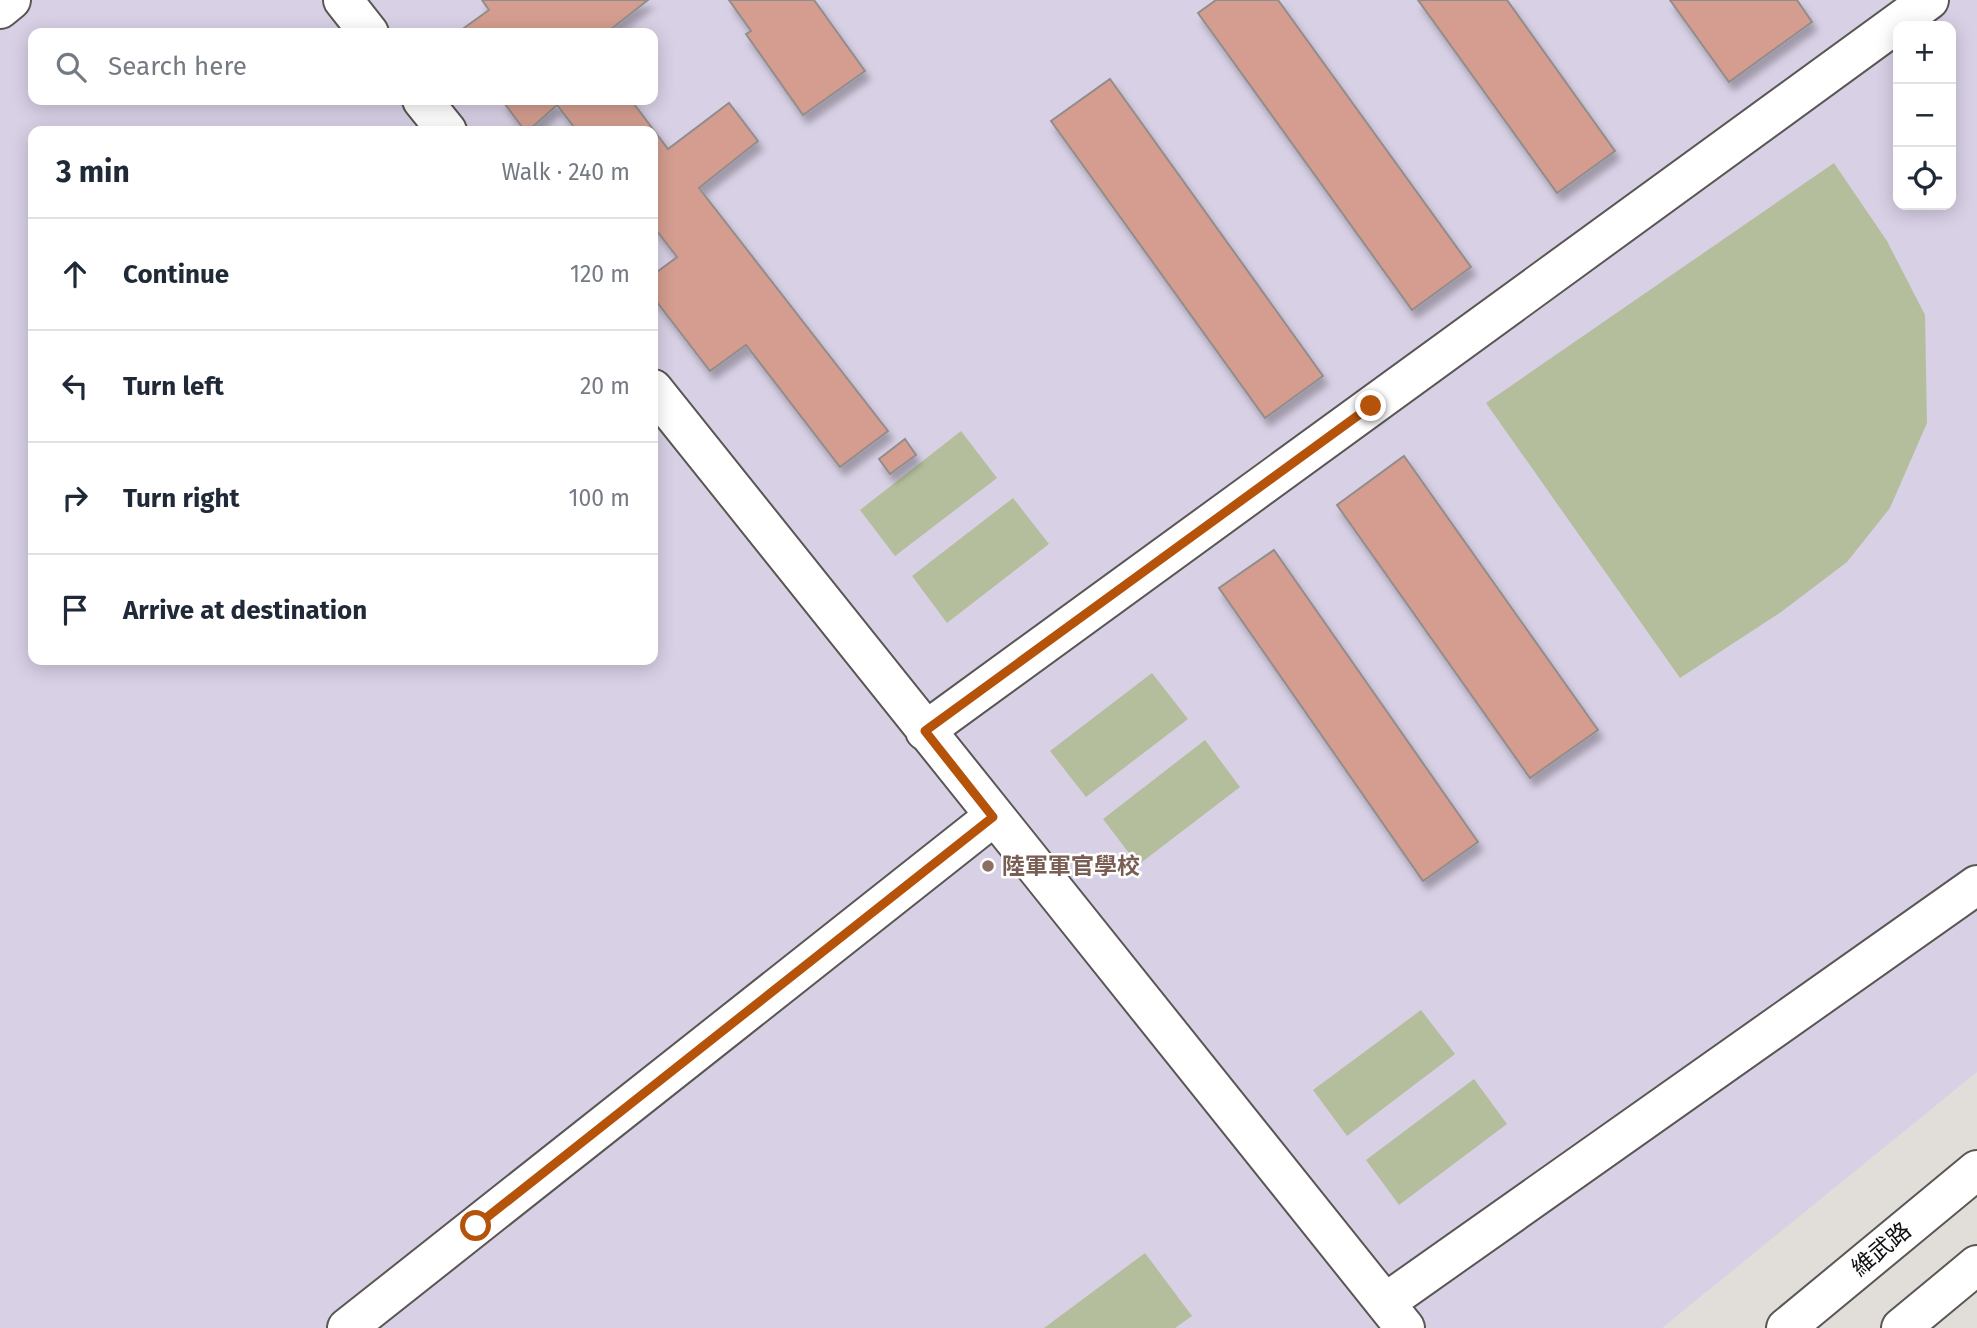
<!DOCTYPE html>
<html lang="en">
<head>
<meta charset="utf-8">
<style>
  :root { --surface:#fff; --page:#f2f2f3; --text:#1f2937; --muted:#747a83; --line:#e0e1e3 }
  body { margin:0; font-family:"Fira Sans","Noto Sans TC",sans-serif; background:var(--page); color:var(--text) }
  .controls { position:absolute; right:21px; top:21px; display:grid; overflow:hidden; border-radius:14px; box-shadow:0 4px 18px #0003 }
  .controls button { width:63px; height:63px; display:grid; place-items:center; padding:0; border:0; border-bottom:2px solid var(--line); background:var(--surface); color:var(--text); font:35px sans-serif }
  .stop { position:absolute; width:21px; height:21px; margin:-16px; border:5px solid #b45309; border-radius:50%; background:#fff }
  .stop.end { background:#b45309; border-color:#fff; box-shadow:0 2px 7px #0008 }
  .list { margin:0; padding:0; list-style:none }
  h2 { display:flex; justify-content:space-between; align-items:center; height:91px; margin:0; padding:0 28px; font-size:30px }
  h2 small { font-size:23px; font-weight:400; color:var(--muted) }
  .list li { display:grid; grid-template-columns:46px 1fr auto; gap:21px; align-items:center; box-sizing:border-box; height:112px; padding:0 28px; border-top:2px solid var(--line) }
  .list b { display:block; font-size:26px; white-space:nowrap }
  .list em { font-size:23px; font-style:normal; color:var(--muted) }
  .icon { flex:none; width:38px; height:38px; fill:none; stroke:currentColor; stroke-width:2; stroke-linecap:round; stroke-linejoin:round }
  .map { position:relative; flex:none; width:1977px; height:1328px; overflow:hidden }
  .search { position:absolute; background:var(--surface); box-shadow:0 4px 18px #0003; left:28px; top:28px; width:630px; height:77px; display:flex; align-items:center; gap:18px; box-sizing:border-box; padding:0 24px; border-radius:14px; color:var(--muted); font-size:26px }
  .panel { position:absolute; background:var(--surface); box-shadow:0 4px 18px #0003; left:28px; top:126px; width:630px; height:539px; border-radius:14px }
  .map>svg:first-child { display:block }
</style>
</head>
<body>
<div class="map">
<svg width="1977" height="1328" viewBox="0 0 1977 1328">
  <defs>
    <filter id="shadow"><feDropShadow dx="4.5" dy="8" stdDeviation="3.5" flood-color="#0004"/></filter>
  </defs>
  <rect width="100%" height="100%" fill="#e1deda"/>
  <path fill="#d8d0e5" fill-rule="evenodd" d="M0 0H1977V1072L1662 1328H0ZM1898 26H1951V205H1898ZM33 33H653V100H33ZM33 131H653V660H33Z"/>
  <path fill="#b5be9c" d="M1834 163 1887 241 1925 315 1927 423 1890 508 1847 562 1781 612 1680 678 1486 403Z
    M961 431 997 478 895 556 860 510Z
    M1013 498 1049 544 947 623 912 576Z
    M1152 673 1188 719 1086 797 1050 751Z
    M1205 740 1240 787 1138 865 1103 819Z
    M1421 1010 1455 1054 1347 1136 1313 1090Z
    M1474 1079 1507 1124 1399 1205 1366 1160Z
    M1145 1253 1192 1316 1175 1328H1044Z"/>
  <path fill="#d49d8f" stroke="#928d8c" stroke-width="2" filter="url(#shadow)" d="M482 0H648L606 33H457L489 10Z
    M729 0H814L865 71 803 115 746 34 751 31Z
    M1216 0H1278L1471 267 1412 310 1198 13Z
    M1418 0H1507L1615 151 1557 193Z
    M1670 0H1797L1812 22 1729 82Z
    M1110 79 1323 376 1265 418 1051 121Z
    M502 100H631L668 149 729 103 758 141 699 188 888 431 840 467 746 345 710 371 653 297V275L677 257 653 226V131H577L557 105 528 131H525Z
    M905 439 916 455 890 474 879 459Z
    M1404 456 1598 730 1530 778 1337 505Z
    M1274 550 1478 842 1423 881 1219 588Z"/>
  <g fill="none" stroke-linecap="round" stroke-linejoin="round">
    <defs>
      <path id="minor" d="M343 0 369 33
        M0 9 11 0
        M422 100 447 131
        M653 389 1405 1328
        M925 731 1929 0
        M1385 1303 1977 885
        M347 1328 993 817
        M1786 1328 1977 1170
        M1901 1328 1977 1265"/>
    </defs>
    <use href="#minor" stroke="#595653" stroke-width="42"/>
    <use href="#minor" stroke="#fff" stroke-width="38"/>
  </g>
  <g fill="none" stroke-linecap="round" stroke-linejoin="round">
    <path stroke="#b45309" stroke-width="9" d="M476 1226 993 817 925 731 1371 406"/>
  </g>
  <circle fill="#8d6e63" stroke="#fff" stroke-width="2.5" cx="988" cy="866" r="7"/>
  <g text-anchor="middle" stroke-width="5" stroke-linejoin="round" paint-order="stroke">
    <g font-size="23" font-weight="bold" fill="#785e54" stroke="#fff" text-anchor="start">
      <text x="1002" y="874">陸軍軍官學校</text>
    </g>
    <g font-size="23" fill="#11100f" stroke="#fff">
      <text transform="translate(1881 1249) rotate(-40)" y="8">維武路</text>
    </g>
  </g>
</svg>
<div class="controls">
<button>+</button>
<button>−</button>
<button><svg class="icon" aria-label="locate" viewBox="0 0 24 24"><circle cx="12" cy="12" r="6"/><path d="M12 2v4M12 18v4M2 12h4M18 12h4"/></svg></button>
</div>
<div class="stop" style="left:476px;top:1226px"></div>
<div class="stop end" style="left:1371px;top:406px"></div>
<div class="search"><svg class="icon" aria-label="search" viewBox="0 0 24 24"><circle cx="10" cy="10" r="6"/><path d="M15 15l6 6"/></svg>Search here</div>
<section class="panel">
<h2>3 min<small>Walk · 240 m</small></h2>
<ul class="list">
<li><svg class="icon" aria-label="ahead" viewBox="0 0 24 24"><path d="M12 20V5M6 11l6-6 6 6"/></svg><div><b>Continue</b></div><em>120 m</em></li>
<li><svg class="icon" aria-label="left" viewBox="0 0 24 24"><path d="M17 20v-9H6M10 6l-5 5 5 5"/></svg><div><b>Turn left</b></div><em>20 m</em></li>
<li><svg class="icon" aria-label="right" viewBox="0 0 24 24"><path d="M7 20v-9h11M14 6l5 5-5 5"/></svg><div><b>Turn right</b></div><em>100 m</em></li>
<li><svg class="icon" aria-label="arrive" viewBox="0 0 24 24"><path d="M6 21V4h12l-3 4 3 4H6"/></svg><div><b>Arrive at destination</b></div></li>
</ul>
</section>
</div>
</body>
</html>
